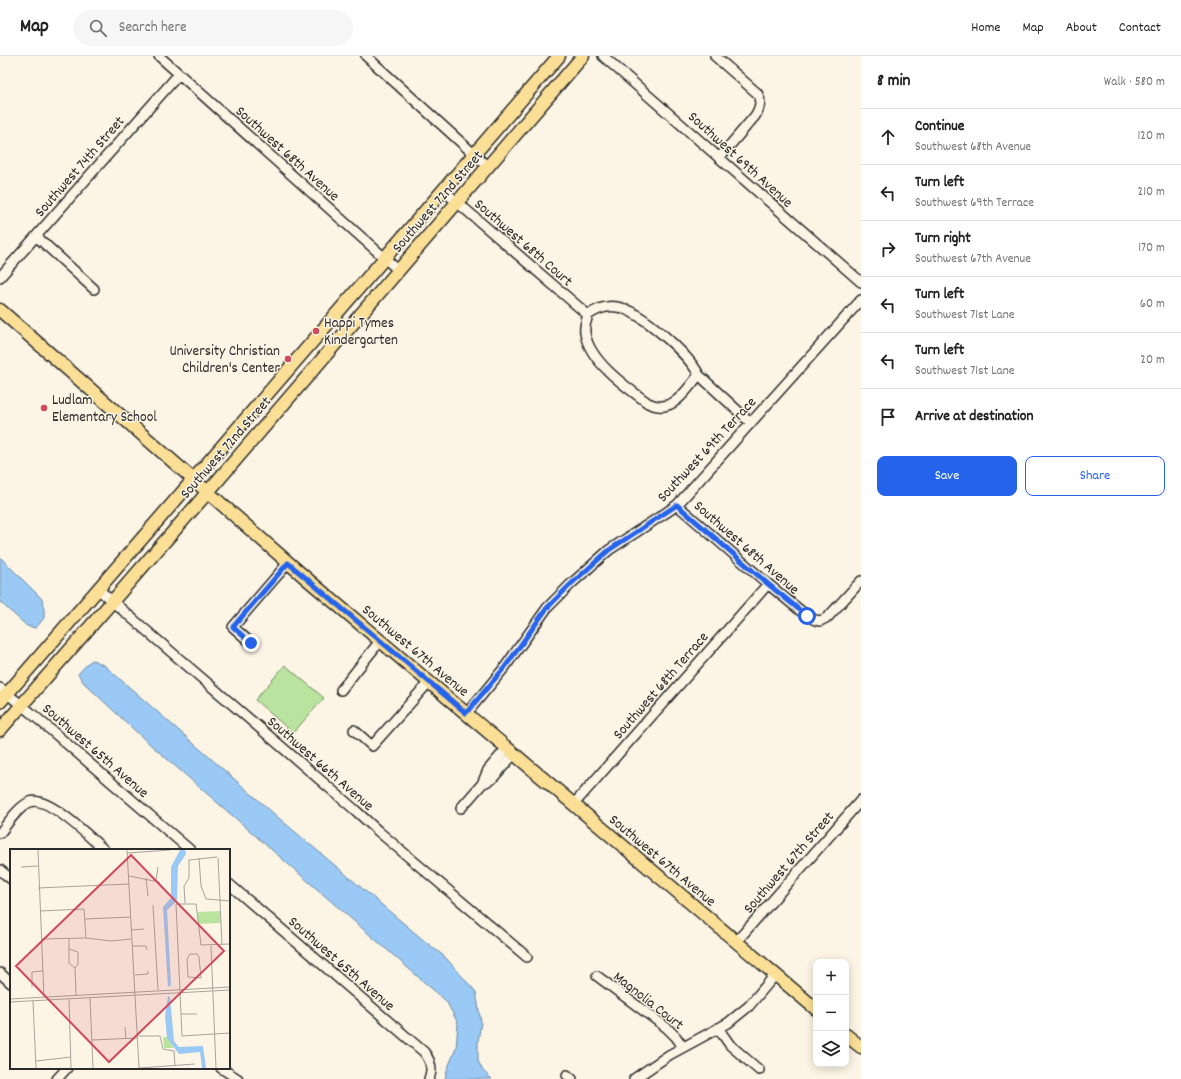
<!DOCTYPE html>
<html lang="en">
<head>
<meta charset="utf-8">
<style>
  :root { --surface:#fff; --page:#f6f6f6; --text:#222; --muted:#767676; --line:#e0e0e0; --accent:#2563eb }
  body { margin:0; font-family:Dekko,sans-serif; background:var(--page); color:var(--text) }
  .controls { position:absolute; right:12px; bottom:12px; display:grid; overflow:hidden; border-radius:8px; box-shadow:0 2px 10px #0003 }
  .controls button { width:36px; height:36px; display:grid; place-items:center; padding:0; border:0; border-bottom:1px solid var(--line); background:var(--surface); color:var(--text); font:20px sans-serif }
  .stop { position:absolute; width:12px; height:12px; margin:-9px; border:3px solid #2563eb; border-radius:50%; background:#fff }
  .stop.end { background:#2563eb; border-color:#fff; box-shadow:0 1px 4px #0008 }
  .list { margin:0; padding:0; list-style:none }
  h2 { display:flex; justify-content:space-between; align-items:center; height:52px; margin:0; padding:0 16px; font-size:17px }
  h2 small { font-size:13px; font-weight:400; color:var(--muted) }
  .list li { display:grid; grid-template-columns:26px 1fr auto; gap:12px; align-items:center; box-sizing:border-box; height:56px; padding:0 16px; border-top:1px solid var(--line) }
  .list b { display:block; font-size:15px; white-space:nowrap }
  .list p { margin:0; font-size:13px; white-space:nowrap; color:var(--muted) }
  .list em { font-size:13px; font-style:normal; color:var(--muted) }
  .actions { display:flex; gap:8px; padding:12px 16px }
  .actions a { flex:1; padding:9px 0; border:1px solid var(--accent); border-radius:8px; text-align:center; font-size:14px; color:var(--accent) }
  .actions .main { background:var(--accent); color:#fff }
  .icon { flex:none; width:22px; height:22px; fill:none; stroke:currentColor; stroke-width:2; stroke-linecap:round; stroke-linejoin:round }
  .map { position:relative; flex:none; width:861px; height:1023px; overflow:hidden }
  header { display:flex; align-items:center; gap:24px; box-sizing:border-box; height:56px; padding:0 20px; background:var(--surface); border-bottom:1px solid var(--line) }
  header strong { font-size:19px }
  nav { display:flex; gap:22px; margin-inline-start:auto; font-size:14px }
  .search { width:280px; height:36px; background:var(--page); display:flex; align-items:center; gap:10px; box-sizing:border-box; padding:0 14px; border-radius:22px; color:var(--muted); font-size:15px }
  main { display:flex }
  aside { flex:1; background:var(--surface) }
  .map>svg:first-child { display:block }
</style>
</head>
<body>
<header>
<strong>Map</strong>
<div class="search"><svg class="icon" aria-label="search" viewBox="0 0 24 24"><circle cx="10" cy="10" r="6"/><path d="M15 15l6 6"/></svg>Search here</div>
<nav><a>Home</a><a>Map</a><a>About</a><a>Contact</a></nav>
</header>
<main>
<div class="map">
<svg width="861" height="1023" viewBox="0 0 861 1023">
  <rect width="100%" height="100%" fill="#fcf5e5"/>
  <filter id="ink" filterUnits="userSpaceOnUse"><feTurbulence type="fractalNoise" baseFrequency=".025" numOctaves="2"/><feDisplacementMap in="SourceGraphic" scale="8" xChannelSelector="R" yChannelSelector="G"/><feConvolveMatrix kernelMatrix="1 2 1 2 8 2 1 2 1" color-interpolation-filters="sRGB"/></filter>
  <g filter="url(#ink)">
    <path fill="#bae39f" stroke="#728765" d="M285 609 324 642 293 677 255 644Z"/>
    <path fill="#9ac9f5" stroke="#6e8aa4" d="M0 501 42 543 44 554V562L36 572 27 570 0 546Z
      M93 604 105 610 280 763 427 887 445 901 476 936 481 966 478 986V1005L483 1015 492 1023H445L447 1014 456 992 458 967 446 945 144 683 84 627 78 618 89 606Z"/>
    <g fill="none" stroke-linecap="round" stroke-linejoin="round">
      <defs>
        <path id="minor" d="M159 0 398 214
          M366 0 488 111
          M603 0 861 226
          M715 0 757 37C762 45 760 52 755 60L719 102
          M443 134 588 259C586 265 584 270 585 277 589 305 626 331 648 347 673 359 685 335 699 319
          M36 180 94 233
          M0 221 179 18
          M588 259C597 253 606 249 617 251 640 254 689 299 699 319L751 367
          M677 449 768 528 807 560 815 564 820 565 828 561 861 525
          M98 533 354 753 378 775 527 901
          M251 587 233 571 288 507
          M0 632 30 656 190 794
          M341 634 380 585
          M467 657 505 611 547 552 571 528 609 494 667 456 677 449 861 244
          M354 674 372 690 429 626
          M482 728 492 723 514 698
          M574 748 768 528
          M461 752 482 728 488 714 507 692
          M0 777C8 767 18 751 30 746 47 739 91 782 104 794
          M0 814 11 823
          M229 828 424 996C431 1005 433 1013 429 1023
          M736 886 861 744
          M0 917 11 927
          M597 920 667 972 676 981 683 991
          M718 972 730 989 759 1014
          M221 1012 238 1023
          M567 1019 572 1023
          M57 1023 67 1012
          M634 1023 669 999 728 967 749 950 775 919"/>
        <path id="major" d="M0 254 307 523 816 953
          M0 646 193 424 559 0
          M0 674 207 437 583 0
          M846 979 861 991"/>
      </defs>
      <use href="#minor" stroke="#2b2b2b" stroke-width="12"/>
      <use href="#major" stroke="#2b2b2b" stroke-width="15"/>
      <use href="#minor" stroke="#fcf5e5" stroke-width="9"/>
      <use href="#major" stroke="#fbdf96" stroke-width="12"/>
    </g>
  </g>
  <g fill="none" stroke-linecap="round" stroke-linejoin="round" filter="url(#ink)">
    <path stroke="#2563eb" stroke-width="5" d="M251 587 233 571 288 507 466 657 505 611 547 552 571 528 609 494 677 449 768 528 807 560"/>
  </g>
  <g fill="#d1495b" stroke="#fcf5e5" stroke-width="1.5">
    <circle cx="316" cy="275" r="4"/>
    <circle cx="288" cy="303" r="4"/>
    <circle cx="44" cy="352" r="4"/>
  </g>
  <g text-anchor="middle" stroke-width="3" stroke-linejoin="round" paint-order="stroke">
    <g font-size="15" fill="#2b2b2b" stroke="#fcf5e5">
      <text transform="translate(288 97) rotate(42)" y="5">Southwest 68th Avenue</text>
      <text transform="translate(741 103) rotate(42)" y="5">Southwest 69th Avenue</text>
      <text transform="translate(79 110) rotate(-49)" y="5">Southwest 74th Street</text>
      <text transform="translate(437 145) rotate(-49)" y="5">Southwest 72nd Street</text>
      <text transform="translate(524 186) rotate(41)" y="5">Southwest 68th Court</text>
      <text transform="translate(225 391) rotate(-49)" y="5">Southwest 72nd Street</text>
      <text transform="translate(706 393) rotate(-47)" y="5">Southwest 69th Terrace</text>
      <text transform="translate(747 491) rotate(41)" y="5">Southwest 68th Avenue</text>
      <text transform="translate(416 594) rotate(40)" y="5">Southwest 67th Avenue</text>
      <text transform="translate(660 629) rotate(-49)" y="5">Southwest 68th Terrace</text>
      <text transform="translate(96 694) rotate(41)" y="5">Southwest 65th Avenue</text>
      <text transform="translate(321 707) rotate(41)" y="5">Southwest 66th Avenue</text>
      <text transform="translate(663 804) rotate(40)" y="5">Southwest 67th Avenue</text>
      <text transform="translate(788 806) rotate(-49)" y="5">Southwest 67th Street</text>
      <text transform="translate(342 907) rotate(41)" y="5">Southwest 65th Avenue</text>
      <text transform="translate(649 944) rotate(38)" y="5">Magnolia Court</text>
    </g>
    <g font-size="15" fill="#2b2b2b" stroke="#fcf5e5" text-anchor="start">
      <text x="324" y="271">Happi Tymes<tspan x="324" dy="17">Kindergarten</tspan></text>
      <text x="280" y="299" text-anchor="end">University Christian<tspan x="280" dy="17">Children's Center</tspan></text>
      <text x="52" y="348">Ludlam<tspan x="52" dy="17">Elementary School</tspan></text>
    </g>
  </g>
  <g transform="translate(10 793)">
    <rect width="220" height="220" fill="#fcf5e5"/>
    <path d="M210 62 211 74 188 75V63ZM153 188H157L164 199H154Z" fill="#bae39f"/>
    <path d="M170 1H175L176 5 168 17 167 52 157 61 161 136 158 138 153 58 161 49V18ZM158 147 160 148 164 192 169 198 193 197 196 219H192L190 203 169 205 157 189 155 167Z" fill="#9ac9f5"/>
    <path fill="none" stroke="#a8a49b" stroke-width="1" d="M28 1 34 149M117 1 129 219M117 4 160 1M189 9 191 37 196 50 220 52M208 9 212 96M11 18 28 17M119 27 149 33 152 39M136 29 138 47M146 31 148 18M28 39 119 35M175 54 174 37 179 29V11L207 8M143 56 148 141M30 62 74 60 76 89M75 70 121 68M122 81 134 80M59 89V114L65 119M31 90 76 89 101 92 121 90M220 95 191 96 186 55H166L172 187 220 184M123 97H136L137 101M201 97 206 219M59 100 68 103V115L65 119 66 146M180 105H187L189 108 191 129 178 128 177 110ZM125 126 138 125V122M22 138V123L33 122M80 149 83 219M0 150 220 138M59 150 61 219M23 152 26 219M0 153 220 141M171 165H187M115 178 116 190M128 187H150L153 200 164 202 165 217M82 191 127 189M26 212 61 208M129 219 185 215"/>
    <path fill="#d1495b" fill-opacity="0.15" stroke="#d1495b" stroke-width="2" d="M121 6 214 102 99 213 6 117Z"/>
    <rect width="220" height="220" fill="none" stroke="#2b2b2b" stroke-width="2"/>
  </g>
</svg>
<div class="controls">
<button>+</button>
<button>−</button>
<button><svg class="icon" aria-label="layers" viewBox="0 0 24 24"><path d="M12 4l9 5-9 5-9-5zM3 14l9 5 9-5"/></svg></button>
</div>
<div class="stop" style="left:807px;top:560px"></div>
<div class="stop end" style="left:251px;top:587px"></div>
</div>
<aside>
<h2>8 min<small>Walk · 580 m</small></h2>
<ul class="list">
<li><svg class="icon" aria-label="ahead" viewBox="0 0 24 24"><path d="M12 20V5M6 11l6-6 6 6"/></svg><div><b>Continue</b><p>Southwest 68th Avenue</p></div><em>120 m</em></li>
<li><svg class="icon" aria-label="left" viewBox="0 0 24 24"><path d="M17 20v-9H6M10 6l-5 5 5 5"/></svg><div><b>Turn left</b><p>Southwest 69th Terrace</p></div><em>210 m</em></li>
<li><svg class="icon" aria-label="right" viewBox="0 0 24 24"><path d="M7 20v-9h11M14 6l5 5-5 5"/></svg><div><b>Turn right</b><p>Southwest 67th Avenue</p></div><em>170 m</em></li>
<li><svg class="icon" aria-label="left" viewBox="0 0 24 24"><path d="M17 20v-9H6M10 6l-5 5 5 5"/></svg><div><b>Turn left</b><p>Southwest 71st Lane</p></div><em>60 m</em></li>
<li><svg class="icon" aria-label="left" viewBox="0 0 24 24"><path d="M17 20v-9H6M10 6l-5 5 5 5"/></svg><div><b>Turn left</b><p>Southwest 71st Lane</p></div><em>20 m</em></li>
<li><svg class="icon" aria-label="arrive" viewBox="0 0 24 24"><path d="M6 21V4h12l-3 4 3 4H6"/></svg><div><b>Arrive at destination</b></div></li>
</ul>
<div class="actions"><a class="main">Save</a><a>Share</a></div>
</aside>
</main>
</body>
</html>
